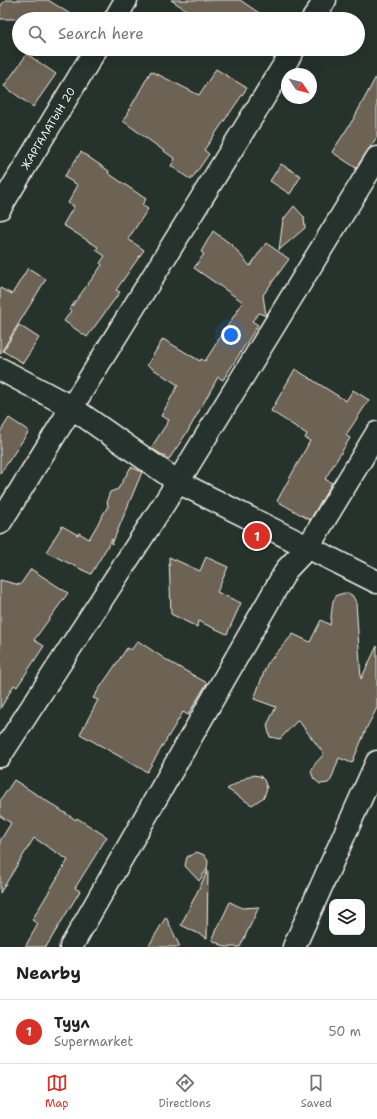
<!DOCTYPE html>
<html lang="en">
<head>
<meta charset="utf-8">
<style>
  :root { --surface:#fff; --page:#f2f2f2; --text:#222; --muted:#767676; --line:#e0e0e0; --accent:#d93025 }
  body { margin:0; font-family:"Shantell Sans",sans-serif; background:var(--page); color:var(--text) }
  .controls { position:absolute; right:12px; bottom:12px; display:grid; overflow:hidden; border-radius:8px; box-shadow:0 4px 16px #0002 }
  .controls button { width:36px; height:36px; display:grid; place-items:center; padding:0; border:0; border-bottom:1px solid var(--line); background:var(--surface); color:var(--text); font:20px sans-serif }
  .compass { position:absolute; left:281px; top:68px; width:36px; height:36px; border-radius:50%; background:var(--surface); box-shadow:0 4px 16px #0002; rotate:125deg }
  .you { position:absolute; left:231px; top:335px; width:14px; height:14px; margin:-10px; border:3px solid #fff; border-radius:50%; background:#1a73e8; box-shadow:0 0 0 6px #1a73e833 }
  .badge { display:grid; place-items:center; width:26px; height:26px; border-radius:50%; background:var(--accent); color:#fff; font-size:13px; font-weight:700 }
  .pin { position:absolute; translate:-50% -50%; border:2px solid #fff; box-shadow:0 1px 4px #0006 }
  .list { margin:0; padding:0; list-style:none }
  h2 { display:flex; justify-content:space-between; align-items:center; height:52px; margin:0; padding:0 16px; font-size:17px }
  h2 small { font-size:13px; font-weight:400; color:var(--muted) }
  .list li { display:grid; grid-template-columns:26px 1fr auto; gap:12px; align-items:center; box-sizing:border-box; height:64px; padding:0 16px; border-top:1px solid var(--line) }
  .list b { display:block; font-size:15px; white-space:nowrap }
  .list p { margin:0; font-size:13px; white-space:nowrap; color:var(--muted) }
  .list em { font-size:13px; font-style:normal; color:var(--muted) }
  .icon { flex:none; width:22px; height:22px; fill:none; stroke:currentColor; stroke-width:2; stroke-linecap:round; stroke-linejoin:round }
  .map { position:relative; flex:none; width:377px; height:947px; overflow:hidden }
  .search { position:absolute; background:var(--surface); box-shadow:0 4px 16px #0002; left:12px; right:12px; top:12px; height:44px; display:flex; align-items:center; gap:10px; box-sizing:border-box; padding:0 14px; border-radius:22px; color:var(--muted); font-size:15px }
  .sheet { height:116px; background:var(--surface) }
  nav { display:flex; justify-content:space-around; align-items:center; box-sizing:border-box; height:56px; border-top:1px solid var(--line); background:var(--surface); font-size:11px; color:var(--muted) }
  nav a { display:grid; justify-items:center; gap:2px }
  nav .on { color:var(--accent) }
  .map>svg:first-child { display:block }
</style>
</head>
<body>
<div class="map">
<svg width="377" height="947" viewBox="0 0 377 947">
  <rect width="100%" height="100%" fill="#26332d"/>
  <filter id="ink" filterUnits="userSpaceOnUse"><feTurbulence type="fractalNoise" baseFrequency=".025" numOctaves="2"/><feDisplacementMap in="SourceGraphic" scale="8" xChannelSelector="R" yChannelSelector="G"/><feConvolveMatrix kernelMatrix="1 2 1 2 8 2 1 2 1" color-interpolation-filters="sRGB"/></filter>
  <g filter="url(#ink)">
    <path fill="#6c6355" stroke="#f4f1e8" d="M5 0H48L78 19H0V7Z
      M171 0H240L268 19H200Z
      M27 54 56 74 33 107 4 86Z
      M216 69 247 88 204 150 209 154 191 180 171 166 175 159 123 121 151 71 199 95Z
      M377 75V137L356 168 332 152 354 118Z
      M81 152 109 171 108 173 146 199 142 205 148 209 128 239 144 250 116 290 120 292 87 337 64 321 71 311 69 310 102 265 100 263 105 256 96 250 98 247 63 225 74 206 68 203 78 185 64 177Z
      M281 164 301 176 290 194 270 181Z
      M294 206 304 217 305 228 279 250 283 220Z
      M213 231 232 245 250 266 266 243 289 259 263 295 266 316 259 313 252 321 258 325 223 380 218 377 188 431 169 459 151 448 169 420 161 416 178 385 147 365 163 339 200 361 201 359 205 361 243 302 194 268 204 254 201 252Z
      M28 268 46 279 0 354V288L12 294Z
      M19 325 39 338 23 363 3 351Z
      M295 369 346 401 353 390 369 400 346 435 350 438 325 479 332 483 310 520 277 501 310 441 305 438 307 434 271 411Z
      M9 418 29 431 0 474V432Z
      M131 467 142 472 112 544V539L91 574 46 552 62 526 78 535 79 533 89 539 108 506 107 500 110 492 118 489Z
      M169 557 200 571 206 557 228 567 217 592 241 603 227 634 198 621 197 627 171 614Z
      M31 569 68 593 34 640 44 646 17 687 14 685 0 709V580L20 585Z
      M345 593 352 595 356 602 361 679 377 646V708L368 725 352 763 339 758 331 780 328 783 320 784 314 779 311 772 314 765 324 754 298 720 280 739 270 737 267 725 276 707 254 699 267 664 293 634 310 642 321 620 330 625 333 601 337 595Z
      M138 641 168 661 207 683 188 715 183 712 147 772 80 734 98 700 93 698 127 648 131 650Z
      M251 775 260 776 264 780 267 788 264 797 252 805 227 789Z
      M14 780 76 820 77 818 107 837 75 888 80 891 46 947H25L38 924 32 920 68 860 34 838 0 893V841L11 823 0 816V801Z
      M197 852 204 855 208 861 207 869 199 881 185 866 187 857Z
      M208 870 207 938 181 925Z
      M230 902 242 908 259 907 240 947H225L212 940Z
      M166 917 180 947H148Z"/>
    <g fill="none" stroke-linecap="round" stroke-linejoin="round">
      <defs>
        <g id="minor">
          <path d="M115 19 126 0"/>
          <path d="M313 19 325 0"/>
          <path id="s1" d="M0 208 96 49"/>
          <path d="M0 369 71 407 178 482 377 582"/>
          <path d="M0 523 294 49"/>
          <path d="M0 756 178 482 377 158"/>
          <path d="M71 947 287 569 308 547 377 433"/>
          <path d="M294 947 377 762"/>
        </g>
      </defs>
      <use href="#minor" stroke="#f4f1e8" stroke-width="25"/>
      <use href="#minor" stroke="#26332d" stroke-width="22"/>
    </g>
  </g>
  <g text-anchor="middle" stroke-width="3.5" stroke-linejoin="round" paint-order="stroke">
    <g font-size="11" fill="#f4f1e8" stroke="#26332d">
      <text dy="4" stroke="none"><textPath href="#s1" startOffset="93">ЖАРГАЛАТЫН 20</textPath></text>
    </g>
  </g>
</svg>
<div class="controls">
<button><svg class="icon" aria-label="layers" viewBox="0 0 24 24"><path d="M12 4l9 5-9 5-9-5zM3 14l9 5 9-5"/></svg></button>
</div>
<svg class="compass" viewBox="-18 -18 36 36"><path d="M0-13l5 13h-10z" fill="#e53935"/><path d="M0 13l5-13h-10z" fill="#767676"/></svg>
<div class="you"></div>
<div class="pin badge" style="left:257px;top:536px">1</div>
<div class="search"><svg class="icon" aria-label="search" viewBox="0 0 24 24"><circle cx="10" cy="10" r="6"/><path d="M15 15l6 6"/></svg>Search here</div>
</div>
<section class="sheet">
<h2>Nearby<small></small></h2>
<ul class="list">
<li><span class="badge">1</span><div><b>Туул</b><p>Supermarket</p></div><em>50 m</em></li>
</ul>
</section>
<nav>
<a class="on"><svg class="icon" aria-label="map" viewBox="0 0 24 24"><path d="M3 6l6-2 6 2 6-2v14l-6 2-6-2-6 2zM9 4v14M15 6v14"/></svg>Map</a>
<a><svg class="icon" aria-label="directions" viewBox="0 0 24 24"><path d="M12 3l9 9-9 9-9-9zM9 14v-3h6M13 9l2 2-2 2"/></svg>Directions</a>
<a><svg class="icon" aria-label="saved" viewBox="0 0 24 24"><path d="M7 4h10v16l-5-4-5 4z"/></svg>Saved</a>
</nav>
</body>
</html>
